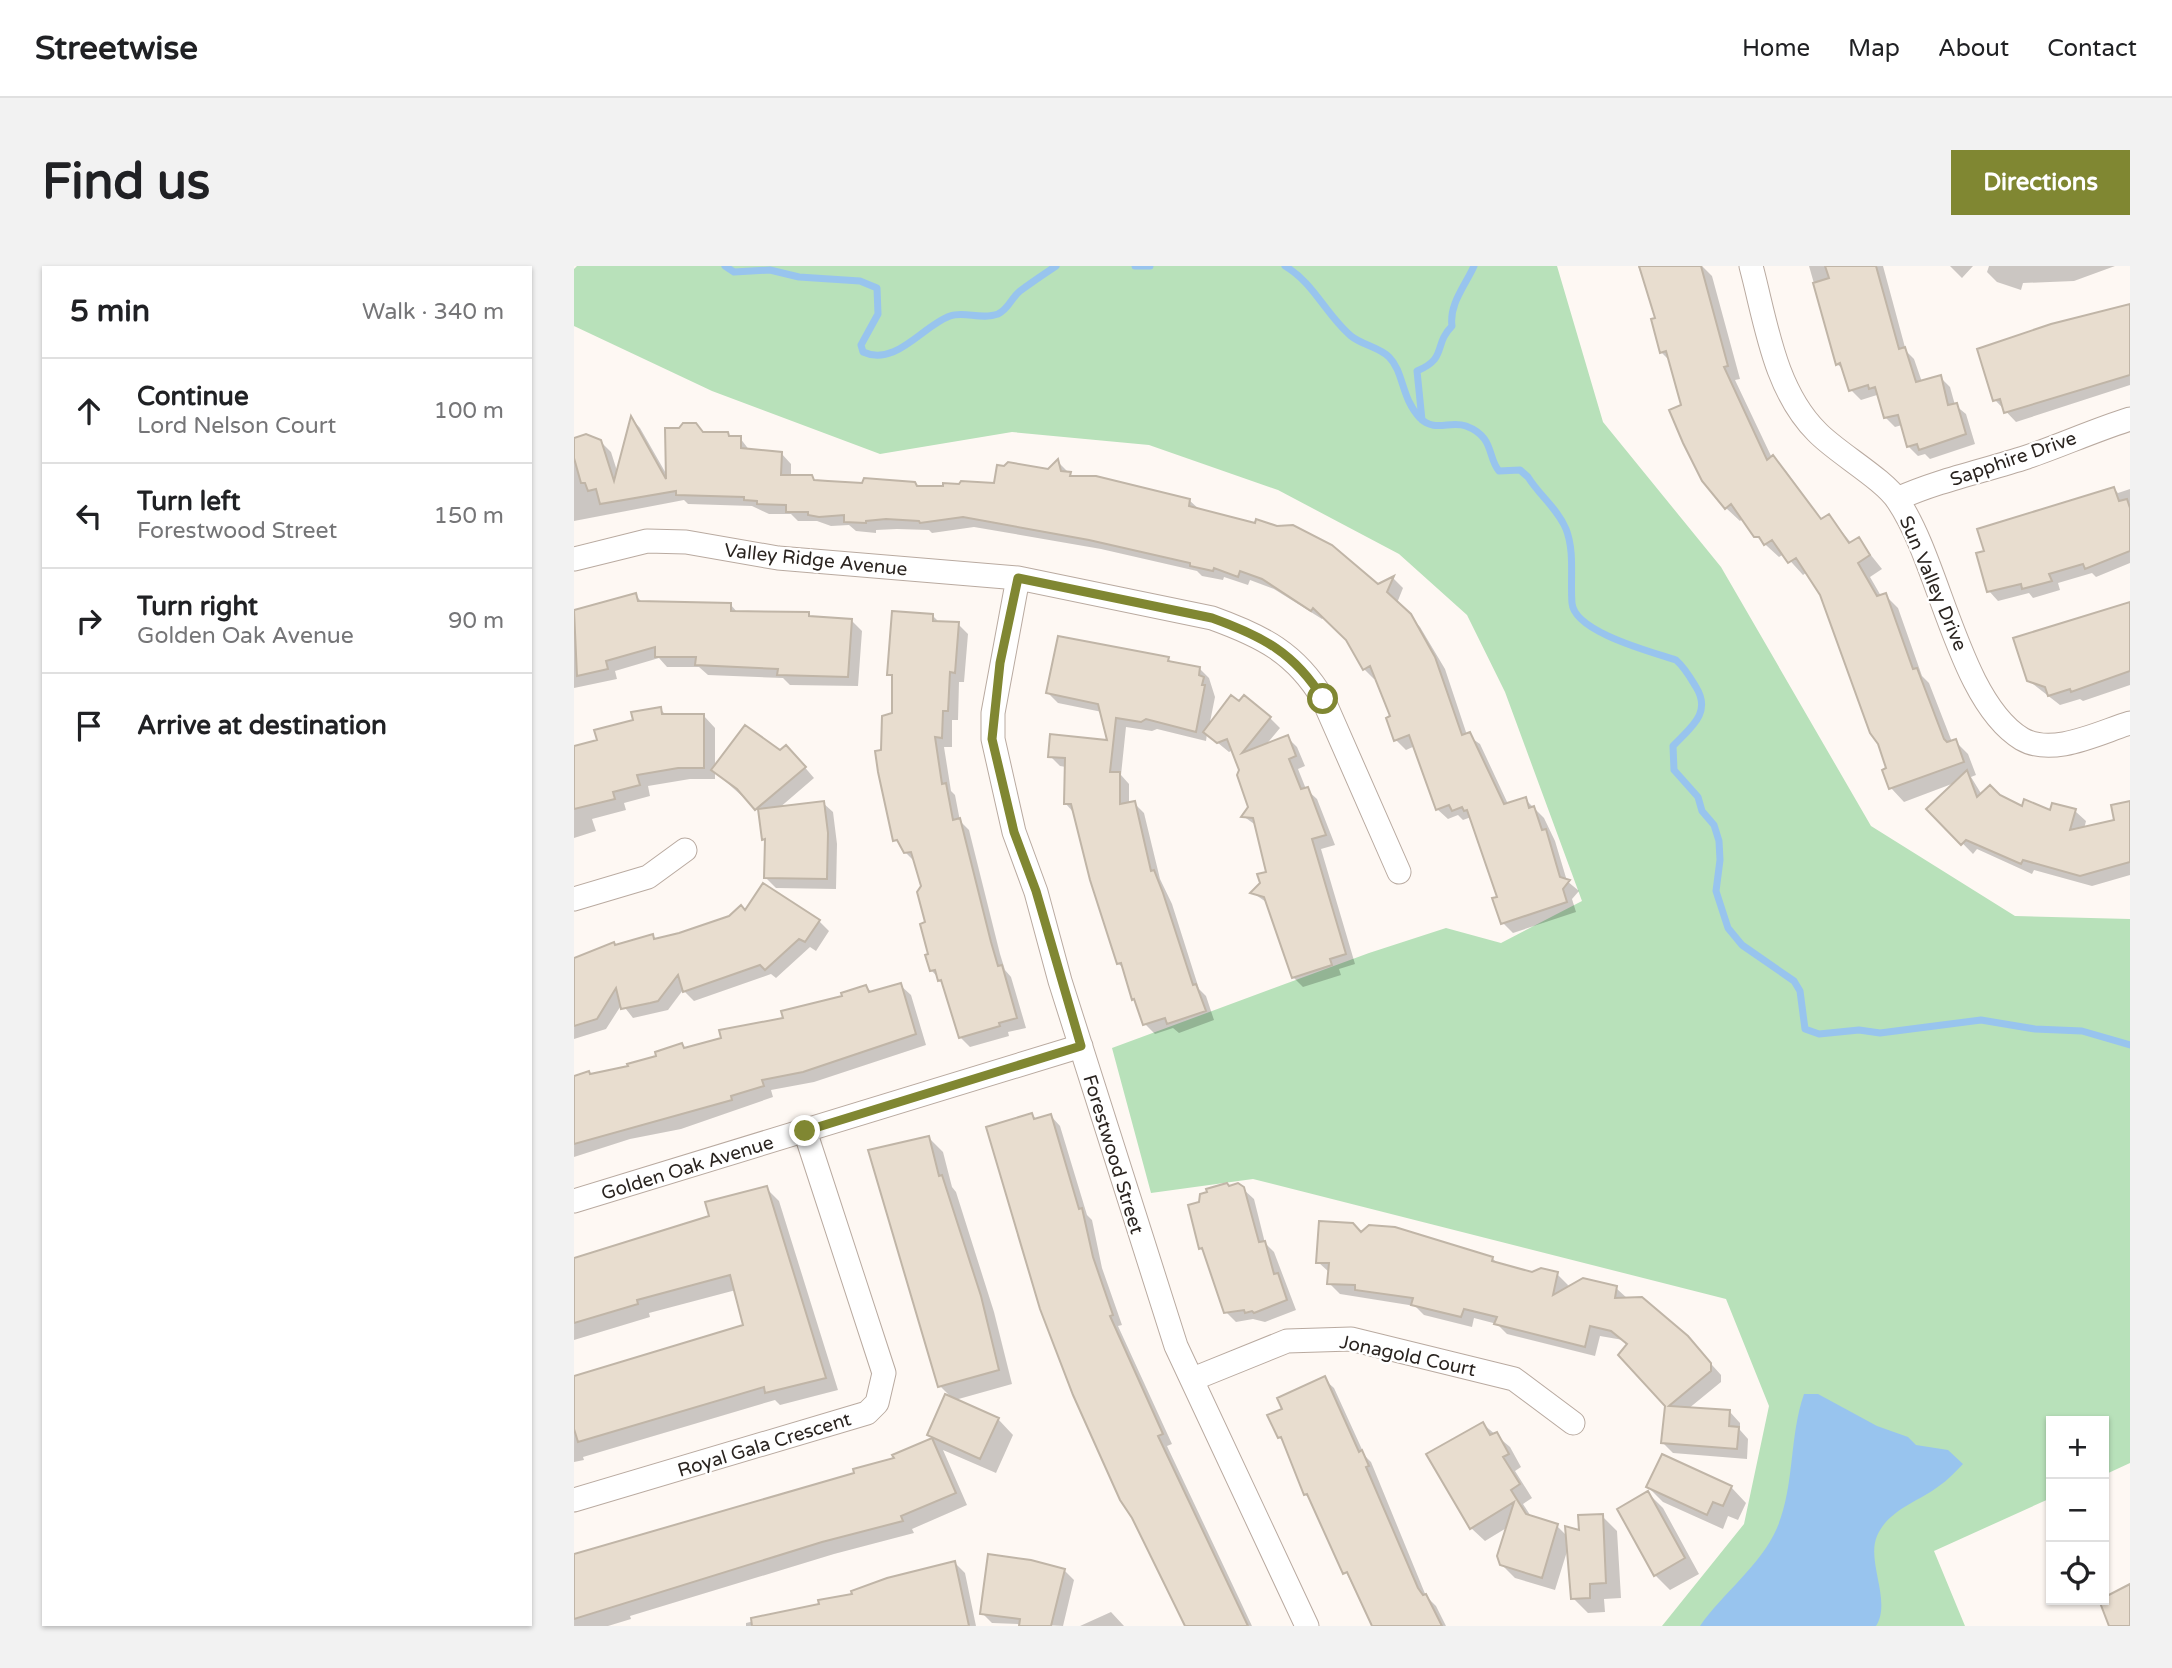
<!DOCTYPE html>
<html lang="en">
<head>
<meta charset="utf-8">
<style>
  :root { --surface:#fff; --page:#f2f2f2; --text:#202124; --muted:#757577; --line:#e0e0e0; --accent:#808732 }
  body { margin:0; font-family:"Varela Round",sans-serif; background:var(--page); color:var(--text) }
  .controls { position:absolute; right:21px; bottom:21px; display:grid; overflow:hidden; border-radius:0px; box-shadow:0 2px 5px #0004 }
  .controls button { width:63px; height:63px; display:grid; place-items:center; padding:0; border:0; border-bottom:2px solid var(--line); background:var(--surface); color:var(--text); font:35px sans-serif }
  .stop { position:absolute; width:21px; height:21px; margin:-16px; border:5px solid #808732; border-radius:50%; background:#fff }
  .stop.end { background:#808732; border-color:#fff; box-shadow:0 2px 7px #0008 }
  .list { margin:0; padding:0; list-style:none }
  h2 { display:flex; justify-content:space-between; align-items:center; height:91px; margin:0; padding:0 28px; font-size:30px }
  h2 small { font-size:23px; font-weight:400; color:var(--muted) }
  .list li { display:grid; grid-template-columns:46px 1fr auto; gap:21px; align-items:center; box-sizing:border-box; height:105px; padding:0 28px; border-top:2px solid var(--line) }
  .list b { display:block; font-size:26px; white-space:nowrap }
  .list p { margin:0; font-size:23px; white-space:nowrap; color:var(--muted) }
  .list em { font-size:23px; font-style:normal; color:var(--muted) }
  .icon { flex:none; width:38px; height:38px; fill:none; stroke:currentColor; stroke-width:2; stroke-linecap:round; stroke-linejoin:round }
  .map { position:relative; flex:none; width:1556px; height:1360px; overflow:hidden; border-radius:0px }
  header { display:flex; align-items:center; gap:42px; box-sizing:border-box; height:98px; padding:0 35px; background:var(--surface); border-bottom:2px solid var(--line) }
  header strong { font-size:33px }
  nav { display:flex; gap:38px; margin-inline-start:auto; font-size:24px }
  .intro { display:flex; align-items:center; justify-content:space-between; box-sizing:border-box; height:168px; padding:0 42px }
  h1 { margin:0; font-size:49px }
  .button { padding:18px 32px; border-radius:0px; background:var(--accent); color:#fff; font-size:24px; font-weight:700 }
  main { display:flex; gap:42px; padding:0 42px }
  aside { flex:1; background:var(--surface); border-radius:0px; box-shadow:0 2px 5px #0004 }
  .map>svg:first-child { display:block }
</style>
</head>
<body>
<header>
<strong>Streetwise</strong>
<nav><a>Home</a><a>Map</a><a>About</a><a>Contact</a></nav>
</header>
<div class="intro"><h1>Find us</h1><a class="button">Directions</a></div>
<main>
<aside>
<h2>5 min<small>Walk · 340 m</small></h2>
<ul class="list">
<li><svg class="icon" aria-label="ahead" viewBox="0 0 24 24"><path d="M12 20V5M6 11l6-6 6 6"/></svg><div><b>Continue</b><p>Lord Nelson Court</p></div><em>100 m</em></li>
<li><svg class="icon" aria-label="left" viewBox="0 0 24 24"><path d="M17 20v-9H6M10 6l-5 5 5 5"/></svg><div><b>Turn left</b><p>Forestwood Street</p></div><em>150 m</em></li>
<li><svg class="icon" aria-label="right" viewBox="0 0 24 24"><path d="M7 20v-9h11M14 6l5 5-5 5"/></svg><div><b>Turn right</b><p>Golden Oak Avenue</p></div><em>90 m</em></li>
<li><svg class="icon" aria-label="arrive" viewBox="0 0 24 24"><path d="M6 21V4h12l-3 4 3 4H6"/></svg><div><b>Arrive at destination</b></div></li>
</ul>
</aside>
<div class="map">
<svg width="1556" height="1360" viewBox="0 0 1556 1360">
  <rect width="100%" height="100%" fill="#fef8f3"/>
  <path fill="#b8e1ba" d="M3 0H983L1029 156 1147 301 1297 560 1441 650 1556 653V1197L1530 1209V1155H1477V1232L1360 1285 1391 1360H1088L1170 1258 1195 1140 1152 1033 679 913 577 927 538 782 795 687 872 662 927 677 1008 635 931 426 893 349 825 288 704 224 575 179 438 166 306 188 138 125 0 60V3Z"/>
  <path fill="#98c4ee" d="M1230 1128H1244L1303 1160 1334 1171 1342 1179 1374 1184 1389 1198C1381 1206 1374 1214 1365 1220 1344 1236 1314 1244 1303 1270 1292 1296 1318 1335 1302 1360H1126C1149 1327 1187 1299 1203 1262 1221 1219 1215 1171 1230 1128Z"/>
  <path fill="#0003" d="M1064 0H1128L1138 10 1166 113 1161 114 1198 192 1212 205 1248 254 1255 250 1278 278 1284 273 1308 303 1296 311 1307 330 1311 329 1324 342 1348 410 1355 417 1378 476 1381 475 1394 488 1402 509 1397 511 1408 529 1425 531 1449 542 1477 547 1501 545 1512 555 1510 563 1542 555 1556 536V609L1518 620 1460 604 1458 608 1403 583 1399 588 1355 543 1383 516 1330 536 1317 522 1314 503 1248 328 1233 306 1229 309 1210 288 1205 291 1182 270 1169 252 1166 255 1152 242 1109 140 1097 96 1087 86 1084 53Z
    M1235 0H1309L1332 85 1340 93 1348 116 1366 111 1376 121 1381 139 1392 148 1401 178 1356 193 1351 188 1344 190 1334 180 1328 159 1321 161 1311 151 1303 129 1287 134 1277 124 1271 105 1263 98Z
    M1376 0H1399L1388 12Z
    M1415 0H1541L1500 15 1449 17 1447 24 1423 16 1413 6Z
    M1556 38V119L1442 156 1421 134 1405 84Z
    M58 153 66 162 94 211 93 163 122 159 130 168H153L157 172H166L176 185 207 187 217 198V211H238L242 215 344 222 421 219 475 204 484 196 500 212 615 234 626 244 804 320 819 312 829 322 823 337 846 361 871 403 893 469 906 478 934 538 951 533 970 552 981 575 993 615 1005 625 998 633 1002 646 939 667 929 657 925 632 897 551 889 554 884 549 874 553 863 543 841 480 832 484 822 474 818 452 803 412 800 413 790 403 773 374 750 351 748 353 700 323 676 314 674 319 650 311 649 314 628 310 623 305 527 283 400 261 358 267 355 264 323 263 302 264V267L282 265 275 259 257 260 243 255H224L217 248H195L178 240 114 238 110 234 0 255V174L26 175 37 186 44 208Z
    M1540 223 1544 227 1556 223V297L1522 311 1518 307 1484 317 1486 324 1459 332 1455 327 1424 335 1415 325Z
    M61 329 69 337 156 338 164 347 234 348 238 352 277 354 288 365 284 420 216 419 209 412 134 409 125 401H93L85 392 41 405 43 413 0 422V346Z
    M1556 337V419L1509 435 1506 433 1486 439 1454 414Z
    M359 350 366 357 384 358 394 368 390 416H385L384 454H378V481H370L377 525 381 529 386 555 395 564 426 688 431 704 437 711 452 762 434 766 435 770 396 781 386 771 371 719 357 704 349 620 342 597 326 581 316 558 309 486 319 448 320 413 315 408Z
    M594 393 599 397 625 402 635 412 641 431 635 461 696 452 706 462 691 480 713 471 723 481 731 500 724 503 732 523 743 533 761 579 747 583 781 698 765 703 767 709 729 721 719 711 695 638 679 627 694 607 683 560 669 550 676 541 659 484 655 486 633 468 632 475 583 463 578 465 552 461 547 509 555 518V538L560 537 570 547 586 613 598 638 625 723 632 730 640 754 605 767 599 762 581 768 571 758 551 704 544 697 500 547 492 538V501L486 500 476 490 536 476 528 446 484 437 474 427Z
    M86 443 93 450H130L141 462V501L206 487 222 491 240 512 204 543 249 537 259 546 263 578 262 623 202 622 192 612 193 576 189 573 186 546 141 506V513H116L74 520 76 530 50 537 52 544 18 553 22 565 0 572V482L25 476Z
    M172 647 245 655 255 665 242 685 236 681 202 712 197 708 120 735 109 724 94 744 59 752 48 738 32 763 0 773V693L78 670 82 674Z
    M326 719 337 729 352 779 240 816 197 824 199 831 107 863 56 873 0 891V811L56 801 108 779 111 783 212 754 292 721 299 727Z
    M458 849 463 854 477 850 486 860 513 949 518 954 528 1002 548 1059 544 1060 598 1178 593 1180 678 1360H612L560 1251Z
    M355 872 369 886 378 921 382 926 420 1046 438 1118 381 1134 424 1153 439 1169 422 1207 369 1184 393 1239 338 1263 340 1267 260 1288 56 1350 57 1353 34 1360H0V1290L282 1208 322 1193 321 1190 359 1174 355 1169 379 1133 366 1120Z
    M192 922 205 935 264 1124 206 1139 201 1134 9 1191 10 1194 0 1196V1111L171 1060 162 1024 75 1047 76 1051 0 1074V993L137 952Z
    M669 923 680 933 691 977 700 986 722 1044 691 1056 679 1053 662 1056 652 1046 632 988 626 982Z
    M787 968 918 992 925 999 959 1008H983L994 1019 993 1023 1042 1022 1054 1033 1113 1071 1147 1109V1116L1114 1143 1156 1146 1166 1157V1164L1174 1173 1173 1193 1099 1187 1089 1177 1093 1140 1049 1074 1026 1070 1021 1090 933 1068 923 1058 900 1052 898 1061 850 1049 841 1040 766 1028 755 1017 756 1007 744 996Z
    M750 1113 760 1122 791 1190 797 1196 852 1330 862 1340 872 1360H798L738 1235 731 1228 712 1179 705 1171 710 1144Z
    M909 1158 936 1181 947 1201 941 1205 958 1232 949 1238 958 1252 983 1260 994 1271 1007 1267 1028 1250 1043 1265 1047 1332 1030 1333 1031 1346 1014 1347 999 1332 995 1279 981 1324 941 1312 927 1298 934 1261 911 1275 897 1262Z
    M1074 1221H1157L1172 1237 1164 1254 1154 1250 1149 1263 1089 1236Z
    M1074 1227 1089 1242 1125 1308 1096 1324 1081 1309Z
    M381 1297 391 1307 402 1360H172V1357L247 1339Z
    M490 1304 500 1314 489 1360 418 1357 408 1347Z
    M537 1346 550 1360H506Z"/>
  <g fill="none" stroke-linecap="round" stroke-linejoin="round">
    <path stroke="#98c4ee" stroke-width="7" d="M151 0 160 6 196 4 225 11 286 15 303 22 304 48 287 79 289 86C322 101 348 60 376 50 390 45 408 54 424 48 435 43 437 32 446 25 458 16 470 8 482 0
      M561 0H576
      M711 0C740 17 752 49 777 70 788 79 805 81 815 91 830 106 827 132 846 152 861 167 876 154 892 160 921 171 913 191 925 205L946 204 954 211C965 229 984 243 992 263 1001 286 996 313 998 337 1000 366 1078 386 1102 394 1111 402 1116 411 1122 421 1138 447 1117 461 1099 480L1100 504 1124 531 1128 545 1140 559 1145 575 1146 594 1142 625 1154 662 1168 679 1220 715 1226 725 1231 763 1245 768 1285 764 1306 767 1407 754 1461 763 1508 765 1556 779
      M848 154 843 105C874 92 859 79 878 60 875 38 891 20 900 0"/>
  </g>
  <path fill="#e8ddcf" stroke="#c0b5a7" stroke-width="2" d="M1065 0H1127L1154 100 1150 101 1193 194 1199 189 1247 253 1255 248 1275 277 1285 271 1296 289 1284 297 1303 330 1312 327 1339 403 1343 402 1370 473 1373 476 1382 473 1390 496 1315 523 1308 504 1312 502 1304 478 1296 467 1246 329 1222 292 1214 297 1198 274 1190 279 1185 271H1180L1157 238 1151 243 1128 215 1109 177 1095 144 1107 139 1092 85 1086 87 1077 53 1081 52Z
    M1251 0H1302L1325 83 1331 81 1342 116 1367 109 1374 139 1383 137 1392 168 1345 184 1343 178 1333 181 1324 149 1310 152 1301 121 1295 123 1294 119 1275 125 1266 97 1262 99 1239 17 1255 12Z
    M1556 38V109L1430 147 1426 133 1419 135 1403 83 1477 58Z
    M57 150 92 213 91 162H105L109 157H122L129 166H154L155 170H167V182L208 186 207 209H238L240 214 254 215 288 217 290 212 341 216 343 220H369V217L385 218 387 215 420 217 423 199 430 200 434 196 474 203 484 193 487 205 497 206 496 210H522L616 233 615 240 681 257 682 253 703 260 719 259 758 279 804 318 820 310 813 326 837 348 861 391 888 469 896 466 930 538 952 531 955 542 960 540 968 564 972 563 986 611 996 614 989 623 993 636 927 658 918 632 923 631 893 544 890 545 888 541 878 545 875 539 862 544 835 469 820 475 812 452 816 450 796 400 789 404 772 374 739 342 737 345 688 313 666 305 664 311 640 302 639 305 616 300V297L515 274 389 251 346 257 345 255 312 253 292 255V257L270 256V249L245 251 234 249V246H212V239L183 238V235L170 234V231L102 229V225L26 238 22 223 14 225 11 217H7L0 192V172L12 168 27 174 40 215Z
    M1540 221 1545 235 1553 233 1556 242V285L1511 303 1509 298 1475 308 1478 315 1467 318 1448 323 1447 318 1413 326 1402 287 1410 285 1403 263Z
    M62 327 64 335 157 337V345L235 346V350L278 353 274 411 203 409 204 403 121 399 122 391H81V381L32 395 34 403 3 410 0 344Z
    M1556 336V405L1497 426 1496 423 1474 430 1471 421 1453 415 1439 372Z
    M318 345 359 348V355L385 356 381 407 376 406 374 445H369L368 472 361 471 368 518 372 517 379 554 386 552 417 676 424 700 428 699 443 752 425 757 426 760 385 772 367 714 364 715 361 704 356 705 351 689 354 688 346 658 351 656 343 626 347 620 337 586 330 587 323 574 319 575 304 506 301 485 307 484 308 450 318 447V409H313Z
    M484 370 595 391 594 395 626 401 625 409 630 411 628 419H631L622 466 572 453 567 456 542 452 536 506H546V538L561 535 577 605 580 604 589 627 619 719 622 718 632 745 593 758 591 752 569 759 560 733 558 734 547 697 543 698 516 614 497 538H490L491 492 474 491 476 468 533 474 524 438 472 427Z
    M657 429 665 435 670 429 697 451 668 487 714 469 722 490 715 493 727 523 734 521 752 569 738 573 772 688 756 693 758 699 718 712 690 631 676 627 686 617 683 608 692 606 679 552 667 551 674 541 663 509 665 504 653 473 643 477 629 466Z
    M87 441 88 448H130V502H104L63 509 66 519 39 526 41 533 0 543V480L23 474 20 464 59 454 57 446Z
    M171 459 206 484 212 479 232 501 181 544 163 523 137 504Z
    M1393 504 1403 531 1416 519 1426 529 1448 540 1450 533 1476 544 1478 537 1502 543 1496 564 1540 554 1537 539 1556 535V596L1506 610 1449 594 1447 598 1392 574 1387 579 1352 543Z
    M250 535 254 567 253 613 190 612 191 573 188 574 184 543Z
    M189 617 246 654 231 676 225 673 191 704 186 699 109 726 104 709 84 735 76 737 47 743 42 722 23 753 0 760V692L40 676 41 679 79 668 80 673 105 667 155 650 167 639 171 644Z
    M327 717 342 768 229 806 188 814 190 820 157 830 158 834 0 878V810L15 805 16 808 54 800 53 798 82 790 81 786 108 777 110 782 147 772 145 764 209 752 207 745 268 730 267 727 292 719 295 726Z
    M458 847 460 853 477 848 505 943 508 942 519 991 539 1049 536 1050 589 1168 584 1170 674 1360H611L558 1252 546 1234 499 1129 466 1043 412 861Z
    M355 870 365 910 368 909 407 1030 425 1104 364 1121 294 884Z
    M653 917 655 920 664 917 670 921 685 976 691 975 700 1008 704 1007 713 1034 680 1047 678 1045 671 1047 670 1044 650 1047 628 982 625 983 614 939 625 936 626 928 633 926 632 923Z
    M193 920 252 1112 191 1127 190 1121 4 1176 0 1163V1110L169 1059 156 1009 63 1034 64 1038 0 1057V992L135 950 131 936Z
    M745 955 779 957 787 966 795 959 821 961 919 991 918 995 958 1006 967 1002 984 1006 979 1029 1009 1012 1043 1020 1041 1032 1068 1031 1114 1070 1137 1097V1105L1095 1140 1156 1144 1155 1160 1165 1161 1163 1183 1087 1177 1091 1140 1044 1089 1053 1078 1037 1065 1016 1060 1011 1081 920 1058 923 1051 890 1043 887 1051 837 1039 839 1032 781 1024V1019L753 1018 755 997H742Z
    M751 1110 785 1186 788 1184 795 1200 792 1201 844 1322 849 1329 852 1328 868 1360H798L773 1306 769 1308 733 1228 730 1229 707 1171 704 1172 693 1149 708 1143 703 1132Z
    M371 1128 425 1152 406 1193 353 1169Z
    M909 1156 916 1169 923 1166 935 1188 929 1191 946 1218 937 1224 952 1248 984 1258 968 1312 926 1299 923 1290 940 1236 896 1263 852 1188Z
    M358 1172 382 1227 327 1250 329 1255 248 1276 0 1353V1288L280 1207 279 1203 320 1192 318 1189Z
    M1088 1188 1158 1220 1149 1240 1139 1236 1133 1249 1072 1221Z
    M1074 1225 1111 1292 1080 1310 1043 1243Z
    M1029 1248 1032 1317 1016 1318V1332L997 1333 991 1260 1005 1264 1004 1249Z
    M414 1288 457 1294 491 1303 477 1360H445L446 1353 406 1348Z
    M381 1295 395 1360H178L177 1352 245 1338 244 1334 278 1328 277 1325 313 1312Z
    M1556 1318V1360H1535L1525 1334Z"/>
  <g fill="none" stroke-linecap="round" stroke-linejoin="round">
    <defs>
      <path id="minor" d="M1177 0C1192 56 1200 123 1243 166 1263 187 1310 213 1324 235 1366 297 1385 435 1448 473 1479 491 1526 466 1556 457
        M1323 233C1365 214 1410 205 1453 191 1488 179 1521 164 1556 153
        M0 293 73 275 112 276 204 292 444 312 638 352C688 370 722 387 749 433L825 606
        M444 312 419 447V473L440 566 462 626 486 715 602 1080 733 1360
        M0 633 74 611 111 584
        M0 935 507 780
        M619 1113 713 1075 777 1073 940 1113 999 1157
        M0 1234 293 1147 303 1137 310 1107 231 865"/>
    </defs>
    <use href="#minor" stroke="#b9aaa0" stroke-width="25"/>
    <use href="#minor" stroke="#fff" stroke-width="23"/>
  </g>
  <g fill="none" stroke-linecap="round" stroke-linejoin="round">
    <path stroke="#808732" stroke-width="9" d="M231 865 507 780 462 625 440 566 418 473 426 397 444 312 638 352C688 370 721 387 749 433"/>
  </g>
  <g text-anchor="middle" stroke-width="5" stroke-linejoin="round" paint-order="stroke">
    <g font-size="19" fill="#2a2420" stroke="#fff">
      <text transform="translate(1439 192) rotate(-19)" y="7">Sapphire Drive</text>
      <text transform="translate(242 293) rotate(6)" y="7">Valley Ridge Avenue</text>
      <text transform="translate(1360 317) rotate(67)" y="7">Sun Valley Drive</text>
      <text transform="translate(540 888) rotate(73)" y="7">Forestwood Street</text>
      <text transform="translate(113 901) rotate(-17)" y="7">Golden Oak Avenue</text>
      <text transform="translate(834 1089) rotate(12)" y="7">Jonagold Court</text>
      <text transform="translate(190 1178) rotate(-17)" y="7">Royal Gala Crescent</text>
    </g>
  </g>
</svg>
<div class="controls">
<button>+</button>
<button>−</button>
<button><svg class="icon" aria-label="locate" viewBox="0 0 24 24"><circle cx="12" cy="12" r="6"/><path d="M12 2v4M12 18v4M2 12h4M18 12h4"/></svg></button>
</div>
<div class="stop" style="left:749px;top:433px"></div>
<div class="stop end" style="left:231px;top:865px"></div>
</div>
</main>
</body>
</html>
